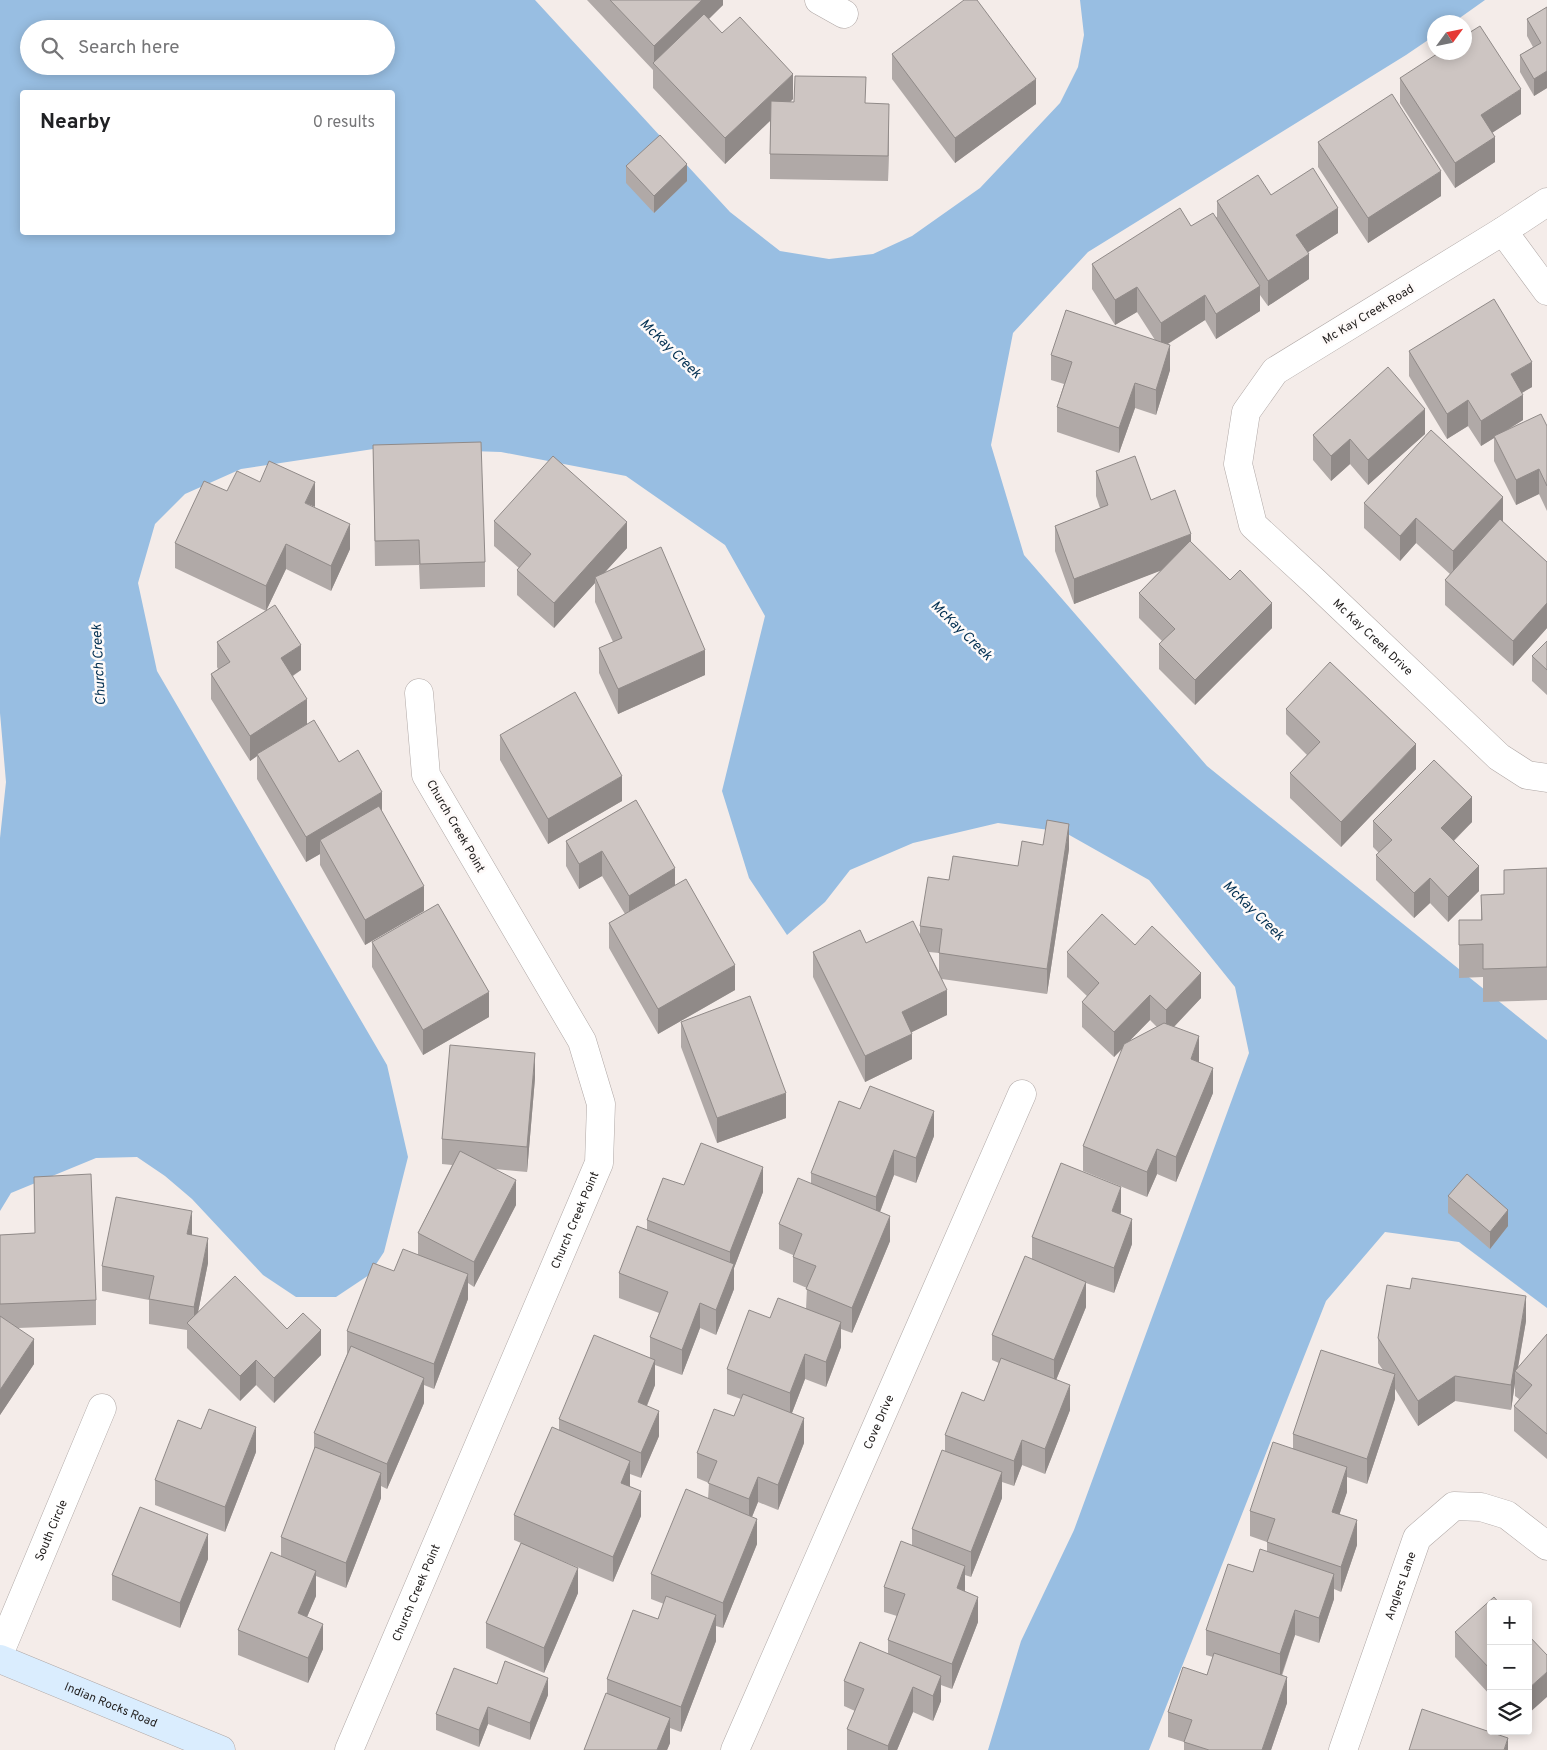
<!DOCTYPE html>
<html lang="en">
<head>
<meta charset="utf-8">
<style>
  :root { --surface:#fff; --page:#f2f2f2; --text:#202124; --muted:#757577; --line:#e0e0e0 }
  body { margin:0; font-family:Overpass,sans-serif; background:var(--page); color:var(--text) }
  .controls { position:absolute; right:15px; bottom:15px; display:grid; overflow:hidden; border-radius:5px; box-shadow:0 2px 12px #0003 }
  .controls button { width:45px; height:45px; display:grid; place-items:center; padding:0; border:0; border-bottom:1px solid var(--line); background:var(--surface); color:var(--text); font:25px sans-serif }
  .compass { position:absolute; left:1427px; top:15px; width:45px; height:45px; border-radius:50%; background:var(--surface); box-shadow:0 2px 12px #0003; rotate:57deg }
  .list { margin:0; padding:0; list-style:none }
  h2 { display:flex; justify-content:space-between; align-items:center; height:65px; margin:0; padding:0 20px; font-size:21px }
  h2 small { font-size:16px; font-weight:400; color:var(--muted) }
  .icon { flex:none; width:28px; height:28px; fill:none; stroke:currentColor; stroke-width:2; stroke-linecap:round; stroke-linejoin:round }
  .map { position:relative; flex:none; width:1547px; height:1750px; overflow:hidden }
  .search { position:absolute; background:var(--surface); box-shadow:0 2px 12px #0003; left:20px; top:20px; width:375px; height:55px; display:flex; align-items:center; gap:12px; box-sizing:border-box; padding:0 18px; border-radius:28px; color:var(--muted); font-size:19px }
  .panel { position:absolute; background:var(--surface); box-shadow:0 2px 12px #0003; left:20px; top:90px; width:375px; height:145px; border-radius:5px }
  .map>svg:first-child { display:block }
</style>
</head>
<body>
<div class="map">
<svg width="1547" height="1750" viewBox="0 0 1547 1750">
  <rect width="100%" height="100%" fill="#f4ece9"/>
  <path fill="#98bee2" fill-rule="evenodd" d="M0 0H535L730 212 780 251 829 259 873 254 912 236 980 188 1060 103 1078 67 1084 35 1080 0H1485L1454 22H1434V36L1406 55 1088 252 1013 333 991 445 1024 555 1207 766 1547 1040V1308L1459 1242 1385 1232 1326 1301 1149 1750H988L1021 1641 1074 1530 1249 1053 1235 987 1149 880 1064 832 998 823 913 843 850 870 825 902 787 935 749 878 722 791 765 616 725 545 626 476 501 452 380 448 241 469 185 494 155 524 138 583 157 671 387 1065 408 1157 384 1252 369 1275 336 1297H296L263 1275 192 1199 165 1176 137 1157 96 1158 11 1193 0 1211V838L6 782 0 713ZM29 29H386V66H29ZM22 92H392V232H22Z"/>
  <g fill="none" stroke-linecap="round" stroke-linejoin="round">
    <defs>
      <g id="street">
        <path d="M819 0 844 14"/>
        <path id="s1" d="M1547 202 1503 231 1275 371 1246 412 1238 464 1253 525 1315 582 1499 757 1527 775 1547 778"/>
        <path d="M1503 231 1547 291"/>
        <path id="s2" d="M0 1652 102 1408"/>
        <path id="s3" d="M349 1750 599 1163 601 1104 582 1041 426 775 419 693"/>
        <path id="s4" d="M735 1750 1022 1094"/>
        <path id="s5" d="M1343 1750 1417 1538 1454 1506 1481 1507 1507 1515 1547 1546"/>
      </g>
      <g id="secondary">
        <path id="s6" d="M0 1659 221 1750"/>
      </g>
    </defs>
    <use href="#street" stroke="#b0a8a6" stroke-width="29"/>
    <use href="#secondary" stroke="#b0a8a6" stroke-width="29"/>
    <use href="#street" stroke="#fff" stroke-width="28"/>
    <use href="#secondary" stroke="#daedfe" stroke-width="28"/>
  </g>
  <path fill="#b0a9a7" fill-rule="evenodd" d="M587 0H723V5L709 19 722 33 793 99 790 102 866 103 889 129 888 181 770 179V120L725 164 653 88V70Z
    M1547 7V88L1534 96 1520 72V55L1533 47 1527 36V19Z
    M892 54 1036 104 955 163 892 79Z
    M1400 78 1521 114 1492 133 1495 162 1455 188 1400 103Z
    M1318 142 1441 196 1368 243 1318 167Z
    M626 166 687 181 654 213 626 183Z
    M1271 195 1338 233 1308 252 1309 279 1268 306 1260 295V311L1216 339 1205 320 1168 344 1170 370 1156 415 1135 408 1119 453 1057 432V407L1064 384 1051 380V355L1155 340 1137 312 1115 325 1092 289V264L1217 217V201Z
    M1409 351 1532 387 1522 393 1523 420 1509 429 1547 426V511L1539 494 1516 505 1494 461V438L1481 446 1468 426 1447 439 1409 376Z
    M1425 434 1368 485 1350 464 1331 481 1313 460V435Z
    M373 445 485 562V587L420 589 419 565 375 566Z
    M1096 471 1151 500 1272 628 1195 705 1159 669V644L1162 641 1139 618V593L1161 570 1074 604 1055 551V526L1100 508 1096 496Z
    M227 491 315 508 350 549 331 591 286 569 266 611 301 670 293 676 307 724 339 762 382 812 424 911 365 945 320 865V854L306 862 257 779V756L250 761 211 699V674L218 669 217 667V642L266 611 175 568V543Z
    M1364 503 1503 522 1547 562V628L1513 666 1445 605V580L1450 574 1416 543 1400 561 1364 528Z
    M494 521 627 548 604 573 705 675 618 714 599 673V648L613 642 595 602V583L554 628 517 595V570L519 568 494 546Z
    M1547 641V695L1532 681V656Z
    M1286 709 1416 769 1341 847 1290 798V773L1307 755 1286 734Z
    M500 735 622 801 548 844 500 760Z
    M636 800 675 885 735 990 658 1034 609 948V923L625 914 602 876 579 889 566 866V841Z
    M1373 821 1472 822 1454 841 1479 891 1448 922 1430 903 1414 918 1376 880V855L1379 853 1373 847Z
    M1069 849 1047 994 942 979 947 1015 911 1032 912 1059 865 1082 813 977V952L866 943 920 935V926L949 880 1018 866ZM929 952 939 953V972Z
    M1547 868V1000L1483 1002V977L1459 978V920H1481V895L1504 894V870Z
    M372 942 489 1017 423 1055 372 967Z
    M1135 945 1201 998 1174 1027 1199 1062 1213 1093 1176 1182 1157 1174 1147 1197 1083 1171V1146L1123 1048 1114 1057 1082 1027V1002L1087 996 1067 977V952ZM1150 1020 1157 1027 1128 1042Z
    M681 1022 786 1118 717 1143 681 1047Z
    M535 1078 527 1172 495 1169 516 1205 474 1287 468 1283V1299L434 1389 424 1385V1403L387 1489 381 1486V1498L346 1588 316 1576V1596L307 1617 323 1649 308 1683 238 1655V1630L281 1556V1537L314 1450V1433L347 1354V1331L394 1271 418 1255V1233L452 1165 442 1164V1139Z
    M934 1136 916 1183 894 1175 880 1212 890 1241 852 1333 841 1329V1347L826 1387 805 1379 792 1413 804 1443 778 1510 758 1502 752 1517 757 1544 723 1628 716 1626V1641L681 1732 670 1728V1743L667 1750H584L607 1694V1679L658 1619 664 1604 651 1599V1574L708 1499 709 1483 697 1478V1453L734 1416 741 1399 727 1394V1369L770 1318 806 1309 807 1288 793 1282V1255L779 1249V1224L811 1184V1173Z
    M34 1177 96 1300V1325L18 1328 34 1364 0 1415V1235L35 1233Z
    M684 1185 763 1192 734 1268V1289L716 1335 700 1328 682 1375 655 1365V1385L647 1406 659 1436 641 1478 630 1474V1487L641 1516 613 1582 534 1549 578 1593 544 1673 486 1648V1623L521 1543 514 1540V1515L559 1430V1419L650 1358V1337L659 1313 619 1298V1273L647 1230V1220Z
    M1448 1196 1508 1226 1490 1249 1448 1213Z
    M1121 1212 1120 1215 1132 1244 1114 1293 1086 1283V1307L1056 1380 1070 1410 1045 1474 1022 1465 1014 1486 1002 1482V1498L971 1577 965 1575V1592L978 1622 952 1689 941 1685V1701L933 1721 913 1712 897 1750H847V1729L855 1711 844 1706V1681L888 1653V1640L897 1616 884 1612V1587L912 1545V1529L945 1451V1435L984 1401 999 1363 992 1360V1335L1032 1259V1237Z
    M192 1235 208 1263 198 1312 287 1329 321 1355 274 1403 256 1385 240 1401 187 1348V1330L149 1324V1300L102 1291V1266Z
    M1526 1321 1518 1368 1547 1334V1459L1514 1431V1406L1519 1399 1515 1396V1383L1511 1410 1455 1401 1418 1426 1395 1389V1399L1367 1484 1347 1477V1492L1339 1515 1357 1545 1341 1592 1334 1589V1599L1319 1643 1295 1635 1282 1676 1287 1703 1271 1750H1184V1742L1168 1737V1712L1207 1675 1213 1657 1206 1655V1630L1253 1572 1267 1552V1542L1250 1536V1511L1293 1449V1434L1383 1370 1378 1363V1338Z
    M256 1452 225 1532 155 1505V1480Z
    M208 1559 180 1628 112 1600V1575Z
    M1491 1604V1696L1455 1657V1632Z
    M497 1684 548 1695 530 1740 488 1724 479 1747 436 1730V1714Z"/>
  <path fill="#908a88" d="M702 0H723V5L658 68 654 64V46Z
    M1547 71V88L1534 96V79Z
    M793 74V99L725 164V138Z
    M1036 79V104L955 163V138Z
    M1521 89V114L1481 140V115Z
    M889 104V129L888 181V156Z
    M1495 137V162L1455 188V163Z
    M687 164V181L654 213V196Z
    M1441 171V196L1368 243V218Z
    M1338 208V233L1296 260V235Z
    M1309 254V279L1268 306V281Z
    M1260 286V311L1216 339V314Z
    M1137 287V312L1115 325V300Z
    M1205 295V320L1161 348V323Z
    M1170 345V370L1156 415V390Z
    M1532 362V387L1511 399V374Z
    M1135 383V408L1119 453V428Z
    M1523 395V420L1495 437 1494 436V438L1481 446V421Z
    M1468 400V426L1447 439V414Z
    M1425 409V434L1368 485V460Z
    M1350 439V464L1331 481V456Z
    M1539 469V494L1516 505V480Z
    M315 482V507L305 503Z
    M1503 497V522L1453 576V551Z
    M1416 518V543L1400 561V536Z
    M627 522V548L597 581 595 577V583L554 628V603Z
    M350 524V549L331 591V566Z
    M1191 534V559L1074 604V579Z
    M286 544V569L266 611V586Z
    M1272 603V628L1195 705V680Z
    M1547 603V628L1513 666V641Z
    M301 645V670L281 683V658Z
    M705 650V675L618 714V689Z
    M307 699V724L257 754V756L250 761V736Z
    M1416 744V769L1341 847V822Z
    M622 776V801L548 844V819Z
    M382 792V817L320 840V854L306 862V837Z
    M1472 797V822L1441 853V828Z
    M1069 824V849L1047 994V969Z
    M602 851V876L579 889V864Z
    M1479 866V891L1448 922V897Z
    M675 868V893L629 921V896Z
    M1430 878V903L1414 918V893Z
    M424 886V911L365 945V920Z
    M735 965V990L658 1034V1009Z
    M1201 973V998L1166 1035V1010Z
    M947 990V1015L902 1037V1012Z
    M489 992V1017L423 1055V1030Z
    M1150 995V1020L1114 1057V1032Z
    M912 1034V1059L865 1082V1056Z
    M1199 1036V1062L1191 1084V1059Z
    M535 1053V1078L527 1172V1147Z
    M1213 1068V1093L1176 1182V1157Z
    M786 1093V1118L717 1143V1118Z
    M934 1111V1136L916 1183V1158Z
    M1157 1149V1174L1147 1197V1172Z
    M894 1150V1175L876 1222V1197Z
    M763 1167V1192L734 1268V1289L716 1335V1310L730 1272V1252Z
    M516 1180V1205L474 1287V1262Z
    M1121 1187V1212L1112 1236V1211Z
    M1508 1210V1226L1490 1249V1232Z
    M192 1211V1236L187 1234Z
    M890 1216V1241L852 1333V1308Z
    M1132 1219V1244L1114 1293V1268Z
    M208 1238V1263L194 1332V1307Z
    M468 1274V1299L434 1389V1364Z
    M1086 1282V1307L1054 1385V1360Z
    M1526 1296V1321L1517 1372 1515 1371V1383L1511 1410V1385Z
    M700 1303V1328L682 1375V1350Z
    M841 1322V1347L826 1387V1362Z
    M321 1330V1355L274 1403V1378Z
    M34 1339V1364L0 1415V1390Z
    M805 1354V1379L790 1418V1393Z
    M256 1360V1385L240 1401V1376Z
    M655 1360V1385L638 1427V1402Z
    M1395 1374V1399L1367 1484V1459Z
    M1455 1376V1401L1418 1426V1401Z
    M424 1378V1403L387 1489V1464Z
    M1070 1385V1410L1045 1474V1449Z
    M659 1411V1436L641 1478V1453Z
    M804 1418V1443L778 1510V1485Z
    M256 1427V1452L225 1532V1507Z
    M1022 1440V1465L1014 1486V1461Z
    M630 1461V1486L621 1508V1483Z
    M1347 1467V1492L1332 1537V1512Z
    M1002 1472V1498L971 1577V1552Z
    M381 1473V1498L346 1588V1563Z
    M758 1477V1502L749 1524V1499Z
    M641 1491V1516L613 1582V1557Z
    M757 1519V1544L723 1628V1603Z
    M1357 1520V1545L1341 1592V1567Z
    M208 1534V1559L180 1628V1603Z
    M965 1566V1591L957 1613V1588Z
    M578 1568V1593L544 1673V1648Z
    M316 1571V1596L298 1638V1613Z
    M1334 1574V1599L1319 1643V1618Z
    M978 1597V1622L952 1689V1664Z
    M1295 1610V1635L1280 1679V1654Z
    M716 1615V1641L681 1732V1707Z
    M323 1624V1649L308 1683V1658Z
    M1547 1672V1697L1528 1714V1689Z
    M941 1676V1701L933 1721V1696Z
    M1287 1677V1703L1271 1750H1262Z
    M548 1678V1695L530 1740V1723Z
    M913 1687V1712L897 1750H888V1746Z
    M488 1707V1724L479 1747V1730Z
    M670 1718V1743L667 1750H657Z
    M1508 1738V1750H1504Z"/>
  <path fill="#cdc5c2" stroke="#908a88" d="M610 0H702L654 46Z
    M964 0H977L1036 79 955 138 892 54Z
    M1547 7V71L1534 79 1520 55 1541 43 1527 19Z
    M704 14 722 33 740 17 793 74 725 138 653 63Z
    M1480 26 1521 89 1481 115 1495 137 1455 163 1400 78 1440 52H1464V36Z
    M795 76 866 77 865 103 889 104 888 156 770 154 771 101 794 102Z
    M1392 94 1441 171 1368 218 1318 142Z
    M660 135 687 164 654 196 626 166Z
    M1313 168 1338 208 1296 235 1309 254 1268 281 1217 201 1258 175 1271 195Z
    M1180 208 1191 226 1213 213 1260 286 1216 314 1205 295 1161 323 1137 287 1115 300 1092 264Z
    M1494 299 1532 362 1511 374 1523 395 1481 421 1468 400 1447 414 1409 351Z
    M1066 310 1170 345 1156 390 1135 383 1119 428 1057 407 1072 362 1051 355Z
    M1388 367 1425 409 1368 460 1350 439 1331 456 1313 435Z
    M1541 414 1547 426V486L1539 469 1516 480 1494 436Z
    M1431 430 1503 497 1453 551 1416 518 1400 536 1364 503Z
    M481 442 485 562 420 564 419 540 375 541 373 445Z
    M553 456 627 522 554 603 517 570 531 554 494 521Z
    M1135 456 1151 500 1175 490 1191 534 1074 579 1055 526 1108 505 1096 471Z
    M269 461 315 482 305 503 350 524 331 566 286 544 266 586 175 543 204 481 227 491 237 471 260 482Z
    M1500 519 1547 562V603L1513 641 1445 580Z
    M1190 541 1230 580 1240 570 1272 603 1195 680 1159 644 1175 629 1139 593Z
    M661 547 705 650 618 689 599 648 622 638 595 577Z
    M275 605 301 645 281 658 307 699 250 736 211 674 230 662 217 642Z
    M1547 641V670L1532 656Z
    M1330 662 1416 744 1341 822 1290 773 1320 742 1286 709Z
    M575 692 622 776 548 819 500 735Z
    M314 720 339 762 358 750 382 792 306 837 257 754Z
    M1434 760 1472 797 1441 828 1479 866 1448 897 1430 878 1414 893 1376 855 1392 840 1373 821Z
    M636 800 675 868 629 896 602 851 579 864 566 841Z
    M379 806 424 886 365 920 320 840Z
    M1047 820 1069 824 1047 969 939 953 942 929 920 926 928 877 949 880 953 856 1018 866 1022 841 1043 845Z
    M1547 868V967L1483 969V944L1459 945V920H1482L1481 895 1504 894V870Z
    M686 879 735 965 658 1009 609 923Z
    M438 904 489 992 423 1030 372 942Z
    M1102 914 1135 945 1152 926 1201 973 1166 1010 1150 995 1114 1032 1082 1002 1099 983 1067 952Z
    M913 921 947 990 902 1012 912 1034 865 1056 813 952 860 930 866 943Z
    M750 996 786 1093 717 1118 681 1022Z
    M1164 1023 1199 1036 1191 1059 1213 1068 1176 1157 1157 1149 1147 1172 1083 1146 1124 1044Z
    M450 1045 535 1053 527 1147 442 1139Z
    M870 1086 934 1111 916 1158 894 1150 876 1197 811 1173 839 1101 860 1109Z
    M701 1143 763 1167 730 1252 647 1220 663 1178 684 1185Z
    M460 1151 516 1180 474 1262 418 1233Z
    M1061 1163 1121 1187 1112 1211 1132 1219 1114 1268 1032 1237Z
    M91 1174 96 1300 0 1304V1235L35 1233 34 1177Z
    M1467 1174 1508 1210 1490 1232 1448 1196Z
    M798 1178 890 1216 852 1308 806 1289 816 1266 793 1257 802 1234 779 1224Z
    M116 1197 192 1211 187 1234 208 1238 194 1307 149 1299 154 1276 102 1266Z
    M637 1226 734 1264 716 1310 700 1303 682 1350 650 1337 668 1292 619 1273Z
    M403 1249 468 1274 434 1364 347 1331 373 1263 394 1271Z
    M1025 1256 1086 1282 1054 1360 992 1335Z
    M235 1276 287 1329 303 1313 321 1330 274 1378 256 1360 240 1376 187 1323Z
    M1412 1278 1526 1296 1511 1385 1455 1376 1418 1401 1378 1338 1387 1285 1410 1289Z
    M778 1298 841 1322 826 1362 805 1354 790 1393 727 1369 749 1310 770 1318Z
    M0 1316 34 1339 0 1390Z
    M1547 1334V1434L1514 1406 1532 1385 1515 1371Z
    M594 1335 655 1360 638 1402 659 1411 641 1453 559 1419Z
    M351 1346 424 1378 387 1464 314 1433Z
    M1321 1350 1395 1374 1367 1459 1293 1434Z
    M1001 1358 1070 1385 1045 1449 1022 1440 1014 1461 945 1435 962 1392 984 1401Z
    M743 1394 804 1418 778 1485 758 1477 749 1499 708 1483 717 1461 697 1453 714 1409 734 1416Z
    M209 1409 256 1427 225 1507 155 1480 178 1420 201 1429Z
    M552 1427 630 1461 621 1483 641 1491 613 1557 514 1515Z
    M1273 1442 1347 1467 1332 1512 1357 1520 1341 1567 1267 1542 1275 1519 1250 1511Z
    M315 1447 381 1473 346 1563 281 1537Z
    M942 1450 1002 1472 971 1552 912 1529Z
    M686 1489 757 1519 723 1603 651 1574Z
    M140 1507 208 1534 180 1603 112 1575Z
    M901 1541 965 1566 957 1588 978 1597 952 1664 888 1640 905 1594 884 1587Z
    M521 1543 578 1568 544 1648 486 1623Z
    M1260 1549 1334 1574 1319 1618 1295 1610 1280 1654 1206 1630 1228 1564 1253 1572Z
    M271 1552 316 1571 298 1613 323 1624 308 1658 238 1630Z
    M666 1596 716 1615 681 1707 607 1679 633 1610 658 1619Z
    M1494 1597 1500 1604H1491V1670L1455 1632Z
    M1528 1635 1547 1655V1672L1528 1689Z
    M860 1642 941 1676 933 1696 913 1687 888 1746 847 1729 864 1689 844 1681Z
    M1214 1653 1287 1677 1262 1750H1209L1184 1742 1192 1720 1168 1712 1183 1667 1207 1675Z
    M505 1661 548 1678 530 1723 488 1707 479 1730 436 1714 454 1668 497 1684Z
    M606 1693 670 1718 657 1750H584Z
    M1422 1709 1508 1738 1504 1750H1409Z"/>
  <g text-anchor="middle" stroke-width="5" stroke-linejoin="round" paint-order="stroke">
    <g font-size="12" fill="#211e1d" stroke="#fefaf9">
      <text transform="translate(1368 314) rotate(-31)" y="4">Mc Kay Creek Road</text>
      <text dy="4" stroke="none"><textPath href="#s1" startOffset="650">Mc Kay Creek Drive</textPath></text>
      <text transform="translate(456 826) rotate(60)" y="4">Church Creek Point</text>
      <text dy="4" stroke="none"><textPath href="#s3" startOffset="576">Church Creek Point</textPath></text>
      <text dy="4" stroke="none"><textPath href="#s4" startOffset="358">Cove Drive</textPath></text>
      <text dy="4" stroke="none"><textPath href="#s2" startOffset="132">South Circle</textPath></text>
      <text dy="4" stroke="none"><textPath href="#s5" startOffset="174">Anglers Lane</textPath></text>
      <text dy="4" stroke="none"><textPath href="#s3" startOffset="171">Church Creek Point</textPath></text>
      <text dy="4" stroke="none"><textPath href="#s6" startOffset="120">Indian Rocks Road</textPath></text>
    </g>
    <g font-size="14" font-style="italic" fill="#022f51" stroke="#fefaf9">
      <text transform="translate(671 348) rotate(44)" y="5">McKay Creek</text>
      <text transform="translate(962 630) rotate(44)" y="5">McKay Creek</text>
      <text transform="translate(98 665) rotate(-93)" y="5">Church Creek</text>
      <text transform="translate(1254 910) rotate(44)" y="5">McKay Creek</text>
    </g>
  </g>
</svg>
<div class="controls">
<button>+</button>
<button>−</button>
<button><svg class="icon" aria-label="layers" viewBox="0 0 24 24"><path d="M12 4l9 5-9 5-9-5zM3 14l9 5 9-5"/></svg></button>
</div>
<svg class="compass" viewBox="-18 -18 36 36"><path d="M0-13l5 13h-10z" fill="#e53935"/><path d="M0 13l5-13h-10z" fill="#757577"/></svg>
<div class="search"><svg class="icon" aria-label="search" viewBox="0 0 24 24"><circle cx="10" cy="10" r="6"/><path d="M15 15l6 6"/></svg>Search here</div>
<section class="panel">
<h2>Nearby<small>0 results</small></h2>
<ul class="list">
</ul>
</section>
</div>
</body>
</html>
